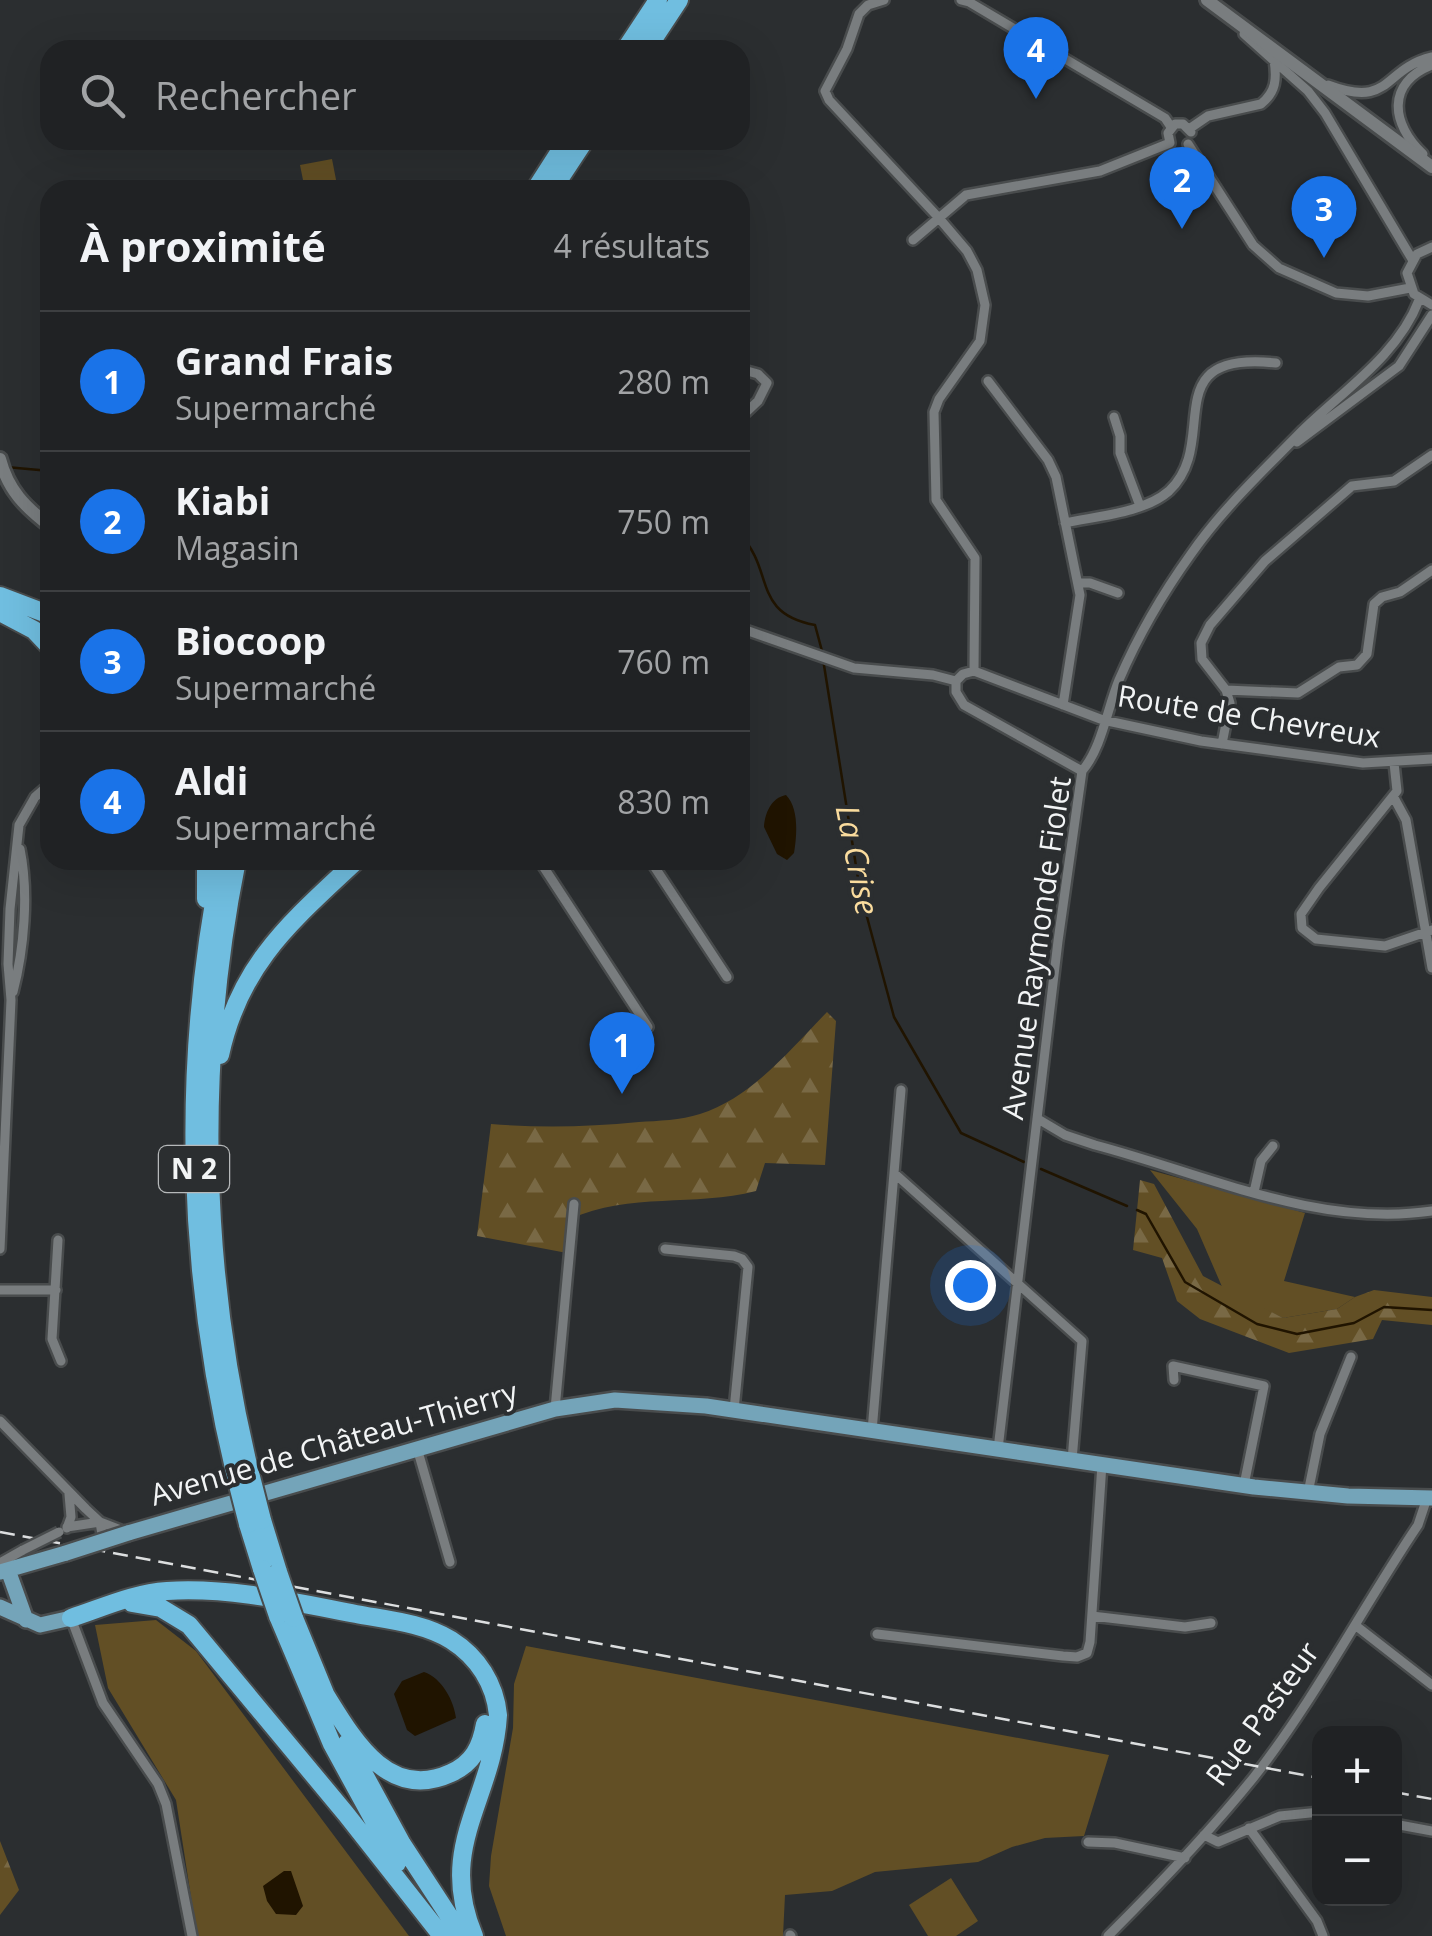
<!DOCTYPE html>
<html lang="fr">
<head>
<meta charset="utf-8">
<style>
  :root { --surface:#202224; --page:#282a2c; --text:#f1f3f6; --muted:#a2a4a6; --line:#3d3f41; --accent:#1a73e8 }
  body { margin:0; font-family:"Open Sans",sans-serif; background:var(--page); color:var(--text) }
  .controls { position:absolute; right:30px; bottom:30px; display:grid; overflow:hidden; border-radius:20px; box-shadow:0 10px 40px #0002 }
  .controls button { width:90px; height:90px; display:grid; place-items:center; padding:0; border:0; border-bottom:2px solid var(--line); background:var(--surface); color:var(--text); font:50px sans-serif }
  .you { position:absolute; left:970px; top:1285px; width:35px; height:35px; margin:-25px; border:8px solid #fff; border-radius:50%; background:#1a73e8; box-shadow:0 0 0 15px #1a73e833 }
  .badge { display:grid; place-items:center; width:65px; height:65px; border-radius:50%; background:var(--accent); color:#fff; font-size:32px; font-weight:700 }
  .pin { position:absolute; translate:-50% -82px; filter:drop-shadow(0 2px 5px #0008) }
  .pin::after { content:''; position:absolute; top:52px; width:35px; height:30px; background:inherit; clip-path:polygon(0 0,100% 0,50% 100%) }
  .list { margin:0; padding:0; list-style:none }
  h2 { display:flex; justify-content:space-between; align-items:center; height:130px; margin:0; padding:0 40px; font-size:42px }
  h2 small { font-size:32px; font-weight:400; color:var(--muted) }
  .list li { display:grid; grid-template-columns:65px 1fr auto; gap:30px; align-items:center; box-sizing:border-box; height:140px; padding:0 40px; border-top:2px solid var(--line) }
  .list b { display:block; font-size:38px; white-space:nowrap }
  .list p { margin:0; font-size:32px; white-space:nowrap; color:var(--muted) }
  .list em { font-size:32px; font-style:normal; color:var(--muted) }
  .icon { flex:none; width:55px; height:55px; fill:none; stroke:currentColor; stroke-width:2; stroke-linecap:round; stroke-linejoin:round }
  .map { position:relative; flex:none; width:1432px; height:1936px; overflow:hidden }
  .search { position:absolute; background:var(--surface); box-shadow:0 10px 40px #0002; left:40px; top:40px; width:710px; height:110px; display:flex; align-items:center; gap:25px; box-sizing:border-box; padding:0 35px; border-radius:30px; color:var(--muted); font-size:38px }
  .panel { position:absolute; background:var(--surface); box-shadow:0 10px 40px #0002; left:40px; top:180px; width:710px; height:690px; border-radius:30px }
  .map>svg:first-child { display:block }
</style>
</head>
<body>
<div class="map">
<svg width="1432" height="1936" viewBox="0 0 1432 1936">
  <defs>
    <pattern id="forest-firs" width="22" height="20" patternUnits="userSpaceOnUse" patternTransform="scale(2.5)"><rect width="22" height="20" fill="#624f25"/><path d="M5 1l3.5 6h-7zM16 11l3.5 6h-7z" fill="#796945"/></pattern>
  </defs>
  <rect width="100%" height="100%" fill="#2b2e30"/>
  <path fill="#624f25" d="M332 159 338 190H305L300 165Z
    M1150 1170 1305 1213 1284 1281 1355 1297 1337 1309 1283 1318 1223 1289 1197 1229Z
    M156 1620 196 1651 409 1936H197L176 1800 108 1688 95 1625Z
    M526 1646 1109 1755 1084 1836 1045 1838 1012 1847 978 1862 875 1872 832 1891 785 1895 783 1936H506L489 1886 491 1856 513 1728 514 1684Z
    M951 1878 978 1921 956 1936H928L909 1905Z"/>
  <path fill="url(#forest-firs)" d="M827 1012 836 1021 825 1165 765 1163 756 1191C694 1207 630 1192 570 1219L567 1253 477 1236 491 1124C541 1128 588 1127 639 1122 658 1121 681 1120 700 1114 751 1098 791 1049 827 1012Z
    M1140 1180 1154 1184 1203 1276 1283 1318 1337 1309 1355 1297 1374 1290 1432 1297V1325L1382 1320 1373 1339 1289 1353 1200 1319 1177 1301 1162 1258 1133 1250Z
    M0 1841 19 1890 0 1915Z"/>
  <path fill="#201400" d="M786 795C799 808 797 835 794 853L787 860 777 854 764 827C765 813 771 798 786 795Z
    M424 1672C442 1678 454 1701 456 1718L415 1736 407 1730 394 1694 402 1681Z
    M284 1871H291L303 1906 296 1915 276 1914 267 1901 263 1886Z"/>
  <g fill="none" stroke-linecap="round" stroke-linejoin="round">
    <path stroke="#201400" stroke-width="2.5" d="M6 467 50 471
      M740 535C775 570 751 613 815 625L822 651
      M823 659 860 891 894 1017 961 1133 1024 1162
      M1041 1169 1127 1206
      M1137 1210 1146 1214 1185 1282 1257 1324 1297 1334 1354 1323 1384 1307 1432 1310"/>
    <defs>
      <path id="street" d="M884 0 868 5 859 14 847 49 825 91 829 100 938 217 967 251 977 270 985 305 980 341 939 399 934 412 936 500 975 558 974 671
        M961 0 969 2 1165 118 1171 127
        M1244 34 1308 91 1325 113 1412 259
        M1328 85C1392 109 1382 69 1432 57
        M1189 129 1208 116 1261 104C1276 92 1277 79 1274 60
        M1170 143 1168 133 1175 124H1183L1191 132
        M1188 144 1253 245 1279 268 1336 293 1368 296 1410 288
        M1423 154C1391 124 1386 83 1432 65
        M913 240 966 195 1100 171 1170 143
        M1432 247 1417 254 1407 273 1414 294 1432 305
        M740 369 758 374 767 383 758 401 740 418
        M988 381 1048 460 1056 477 1080 595 1063 705
        M1114 417 1120 436V453L1140 506
        M1297 442 1399 366 1432 315
        M1065 523C1097 516 1144 513 1169 491 1222 442 1153 350 1276 363
        M1079 583H1090L1118 593
        M740 628 854 668 933 675 956 681
        M956 681 963 674 974 671 1103 720 1201 741 1363 763 1432 759
        M956 681V692L964 705 1082 771
        M1226 690 1298 693 1339 667 1357 665 1367 654 1374 604 1382 597 1400 592 1432 570
        M1222 744 1230 703 1226 690 1202 659 1201 643 1210 625 1265 561 1352 486 1394 481 1432 455
        M1394 763 1397 791 1319 888 1301 914 1302 928 1316 939 1385 946 1432 930
        M1393 796 1406 820 1432 968
        M539 860 648 1027
        M650 860 727 977
        M13 992C24 949 29 893 20 849
        M1038 1119 1065 1135 1095 1145C1205 1174 1317 1228 1432 1211
        M894 1173 901 1090
        M1254 1192 1261 1161 1273 1146
        M58 1240 52 1339 61 1361
        M0 1249 11 1000 8 964 10 909 19 825 35 797 50 784
        M665 1249 734 1256 742 1259 748 1267 734 1410
        M0 1290H56
        M1174 1380 1173 1366 1264 1386 1244 1485
        M555 1409 574 1204
        M0 1421 86 1509 100 1522 126 1532
        M872 1431 894 1173 1082 1341 1072 1460
        M417 1448 450 1562
        M998 1449 1058 941 1082 771C1102 748 1107 709 1119 680 1138 636 1163 593 1191 554 1223 508 1264 470 1303 430 1344 390 1398 355 1419 300
        M1308 1493 1320 1434 1351 1357
        M67 1527 100 1522 103 1541
        M67 1528 71 1517 69 1494
        M0 1563 23 1550
        M1092 1616 1185 1627 1211 1623
        M71 1618 103 1703 158 1784 166 1804 192 1936
        M1355 1625 1432 1685
        M877 1634 1063 1656 1077 1657 1087 1653 1090 1642 1102 1464
        M1394 1824 1432 1831
        M1249 1828 1317 1921 1323 1936
        M1204 1835 1218 1842 1280 1816 1320 1812
        M1088 1842 1115 1843 1185 1858
        M790 1935 791 1936
        M1108 1936C1159 1885 1209 1833 1254 1777 1316 1698 1362 1608 1418 1525L1427 1498"/>
      <path id="secondary" d="M1207 0 1432 167
        M0 459C8 490 25 507 50 526"/>
      <path id="primary" d="M128 1533 555 1409 615 1400 706 1406 1254 1487 1348 1496 1432 1498
        M8 1570 26 1620
        M0 1572 66 1553
        M0 1607 40 1625 71 1618"/>
      <path id="highway" d="M625 50 658 0
        M646 50 679 0
        M535 190 567 140
        M552 190 585 140
        M0 596 50 615
        M0 612 34 630 50 647
        M206 860V899
        M222 860C180 1065 187 1275 236 1477
        M237 860C196 1063 201 1272 250 1473
        M220 1055C240 963 292 921 357 860
        M262 1520 278 1572
        M248 1524 262 1569
        M132 1603 161 1608 189 1625 346 1814 442 1936
        M278 1616 332 1744 397 1863
        M71 1618C102 1608 134 1593 167 1591 231 1587 294 1602 356 1614 388 1620 423 1623 451 1640 478 1657 495 1684 498 1715 493 1800 436 1846 474 1936
        M294 1618 328 1701
        M325 1694C353 1739 388 1802 451 1773 473 1763 481 1747 485 1724
        M347 1743 402 1844 462 1936"/>
    </defs>
    <use href="#street" stroke="#494c4d" stroke-width="14"/>
    <use href="#secondary" stroke="#494c4d" stroke-width="18"/>
    <use href="#primary" stroke="#494c4d" stroke-width="20"/>
    <use href="#highway" stroke="#494c4d" stroke-width="22"/>
    <use href="#street" stroke="#797d7f" stroke-width="9"/>
    <use href="#secondary" stroke="#797d7f" stroke-width="12"/>
    <use href="#primary" stroke="#74a4b9" stroke-width="15"/>
    <use href="#highway" stroke="#70bee0" stroke-width="18"/>
    <path stroke="#dcdedf" stroke-width="2.5" stroke-dasharray="15 8" stroke-linecap="butt" d="M0 1532 1320 1778
      M1394 1792 1432 1799"/>
    <defs>
      <path id="street-bridge" d="M23 1550 59 1532"/>
      <path id="primary-bridge" d="M66 1553 128 1533"/>
      <path id="highway-bridge" d="M250 1473 262 1520
        M236 1477 248 1524
        M262 1569 278 1616
        M278 1572 294 1618"/>
    </defs>
    <use href="#street-bridge" stroke="#494c4d" stroke-width="14" stroke-linecap="butt"/>
    <use href="#primary-bridge" stroke="#494c4d" stroke-width="20" stroke-linecap="butt"/>
    <use href="#highway-bridge" stroke="#494c4d" stroke-width="22" stroke-linecap="butt"/>
    <use href="#street-bridge" stroke="#797d7f" stroke-width="9"/>
    <use href="#primary-bridge" stroke="#74a4b9" stroke-width="15"/>
    <use href="#highway-bridge" stroke="#70bee0" stroke-width="18"/>
  </g>
  <g text-anchor="middle" stroke-width="8" stroke-linejoin="round" paint-order="stroke">
    <rect fill="#2b2e30" stroke="#b6b9ba" stroke-width="2.5" x="159" y="1146" width="70" height="46" rx="8"/>
    <g font-size="28" font-weight="bold" fill="#f2f4f5">
      <text x="194" y="1179">N 2</text>
    </g>
    <g font-size="30" fill="#f2f4f5" stroke="#2b2e30">
      <text transform="translate(1249 717) rotate(9)" y="10">Route de Chevreux</text>
      <text transform="translate(1037 948) rotate(-82)" y="10">Avenue Raymonde Fiolet</text>
      <text transform="translate(334 1444) rotate(-16)" y="10">Avenue de Château-Thierry</text>
      <text transform="translate(1263 1714) rotate(-54)" y="10">Rue Pasteur</text>
    </g>
    <g font-size="32" font-style="italic" fill="#fadc9e" stroke="#2b2e30">
      <text transform="translate(857 860) rotate(79)" y="11">La Crise</text>
    </g>
  </g>
</svg>
<div class="controls">
<button>+</button>
<button>−</button>
</div>
<div class="you"></div>
<div class="pin badge" style="left:622px;top:1094px">1</div>
<div class="pin badge" style="left:1182px;top:229px">2</div>
<div class="pin badge" style="left:1324px;top:258px">3</div>
<div class="pin badge" style="left:1036px;top:99px">4</div>
<div class="search"><svg class="icon" aria-label="search" viewBox="0 0 24 24"><circle cx="10" cy="10" r="6"/><path d="M15 15l6 6"/></svg>Rechercher</div>
<section class="panel">
<h2>À proximité<small>4 résultats</small></h2>
<ul class="list">
<li><span class="badge">1</span><div><b>Grand Frais</b><p>Supermarché</p></div><em>280 m</em></li>
<li><span class="badge">2</span><div><b>Kiabi</b><p>Magasin</p></div><em>750 m</em></li>
<li><span class="badge">3</span><div><b>Biocoop</b><p>Supermarché</p></div><em>760 m</em></li>
<li><span class="badge">4</span><div><b>Aldi</b><p>Supermarché</p></div><em>830 m</em></li>
</ul>
</section>
</div>
</body>
</html>
